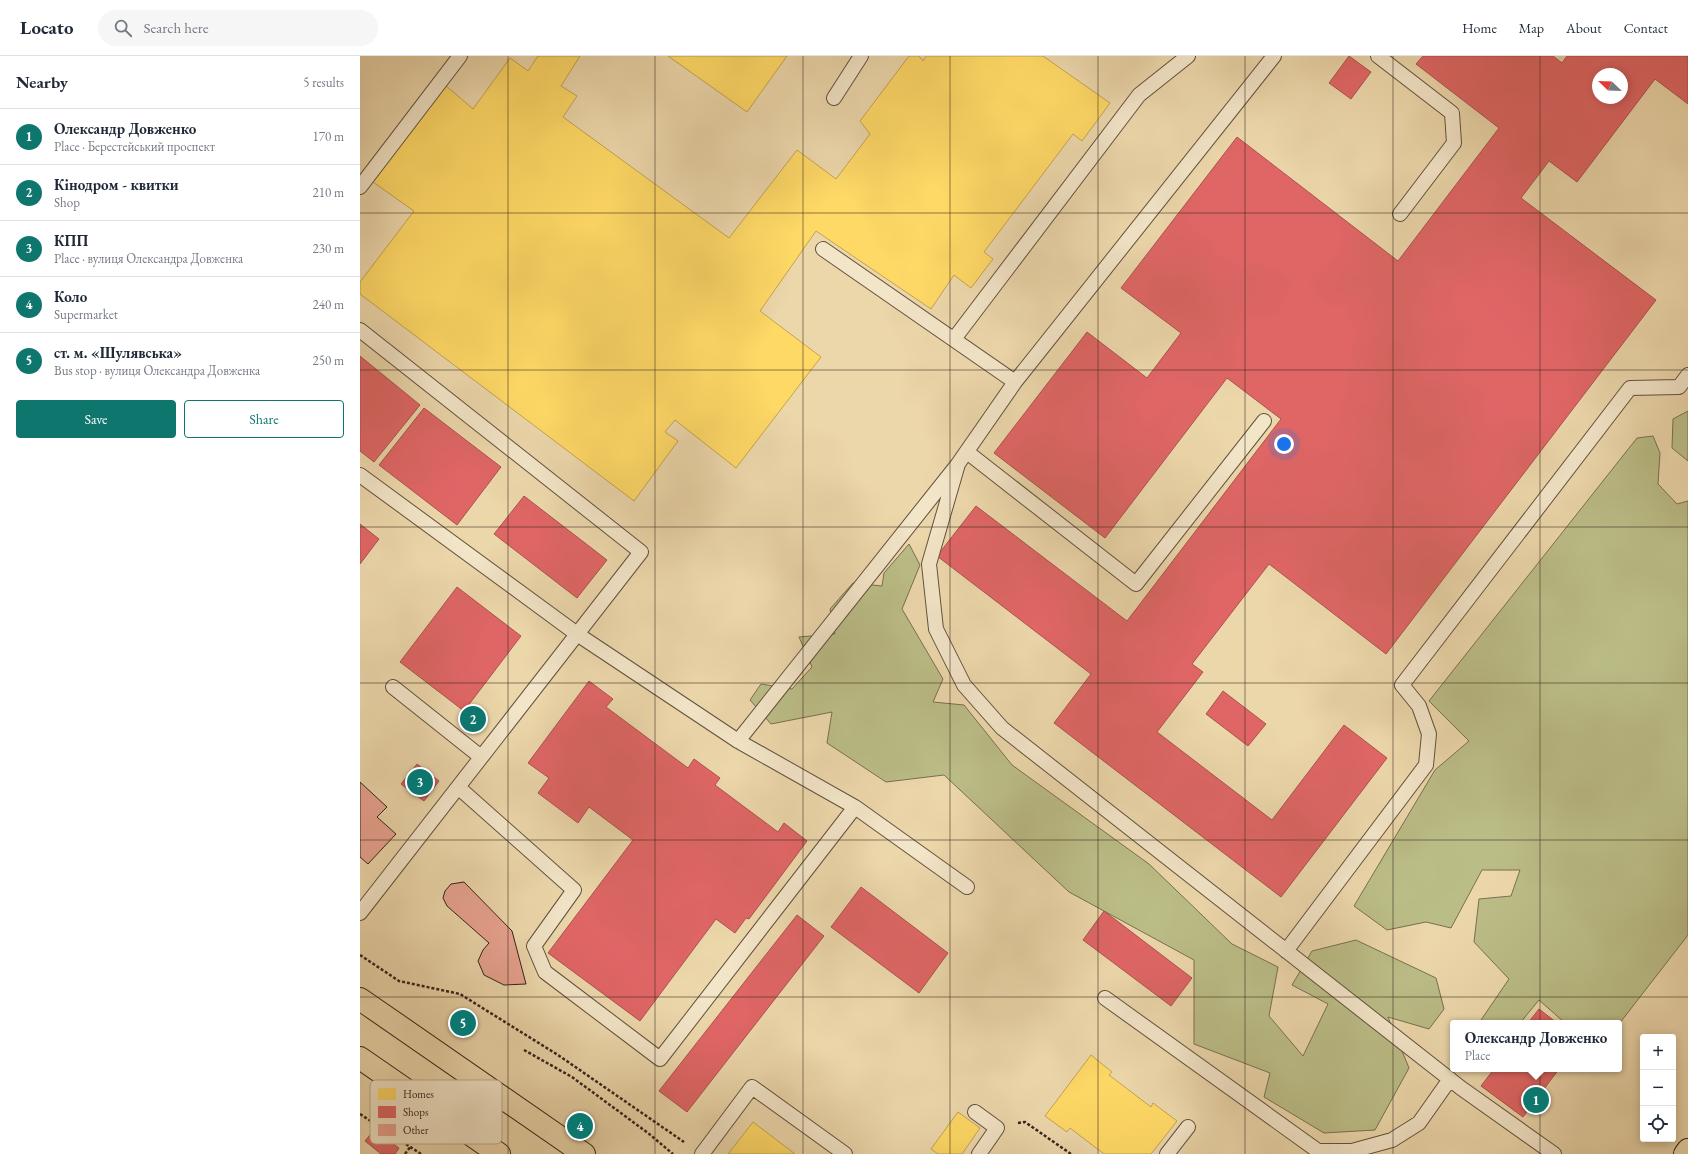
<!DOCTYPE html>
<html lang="en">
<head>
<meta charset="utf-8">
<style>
  :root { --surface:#fff; --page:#f6f6f7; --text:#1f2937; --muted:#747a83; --line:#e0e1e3; --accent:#0f766e }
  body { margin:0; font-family:"EB Garamond",serif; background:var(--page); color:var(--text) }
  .controls { position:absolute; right:12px; bottom:12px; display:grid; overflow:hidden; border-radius:4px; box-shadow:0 2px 10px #0003 }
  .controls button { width:36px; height:36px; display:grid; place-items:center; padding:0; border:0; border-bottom:1px solid var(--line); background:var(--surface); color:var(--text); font:20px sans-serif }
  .compass { position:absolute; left:1232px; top:12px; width:36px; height:36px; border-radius:50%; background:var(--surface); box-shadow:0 2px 10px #0003; rotate:293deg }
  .you { position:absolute; left:924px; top:388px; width:14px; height:14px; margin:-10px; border:3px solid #fff; border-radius:50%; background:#1a73e8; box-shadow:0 0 0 6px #1a73e833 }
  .badge { display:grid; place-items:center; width:26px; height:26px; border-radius:50%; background:var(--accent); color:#fff; font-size:13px; font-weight:700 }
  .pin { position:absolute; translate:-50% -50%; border:2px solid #fff; box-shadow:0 1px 4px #0006 }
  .popup { position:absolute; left:1090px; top:964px; width:172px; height:52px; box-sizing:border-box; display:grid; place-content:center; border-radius:4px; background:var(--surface); filter:drop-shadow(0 1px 3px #0005); font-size:13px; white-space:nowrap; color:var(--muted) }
  .popup b { font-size:15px; color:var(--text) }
  .popup::after { content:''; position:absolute; left:50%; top:100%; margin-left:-8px; border:8px solid transparent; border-top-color:var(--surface) }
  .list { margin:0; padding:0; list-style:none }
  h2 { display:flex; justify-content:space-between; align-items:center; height:52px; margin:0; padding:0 16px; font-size:17px }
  h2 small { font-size:13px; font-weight:400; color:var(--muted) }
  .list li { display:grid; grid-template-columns:26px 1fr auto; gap:12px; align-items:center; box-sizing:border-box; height:56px; padding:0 16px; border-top:1px solid var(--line) }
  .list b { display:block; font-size:15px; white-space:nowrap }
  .list p { margin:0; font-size:13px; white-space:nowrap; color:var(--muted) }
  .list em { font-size:13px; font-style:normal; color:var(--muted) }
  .actions { display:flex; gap:8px; padding:12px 16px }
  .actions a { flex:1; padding:9px 0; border:1px solid var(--accent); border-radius:4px; text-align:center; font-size:14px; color:var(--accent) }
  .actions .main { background:var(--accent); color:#fff }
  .icon { flex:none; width:22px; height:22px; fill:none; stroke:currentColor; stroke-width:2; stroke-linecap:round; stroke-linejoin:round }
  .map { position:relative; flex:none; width:1328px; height:1098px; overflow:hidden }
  header { display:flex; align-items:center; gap:24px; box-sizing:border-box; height:56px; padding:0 20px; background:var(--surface); border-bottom:1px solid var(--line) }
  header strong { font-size:19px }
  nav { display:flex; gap:22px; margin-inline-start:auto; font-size:14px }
  .search { width:280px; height:36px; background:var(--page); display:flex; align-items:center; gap:10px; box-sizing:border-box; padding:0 14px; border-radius:22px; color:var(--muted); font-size:15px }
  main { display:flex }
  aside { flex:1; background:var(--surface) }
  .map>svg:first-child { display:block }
</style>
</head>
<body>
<header>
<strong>Locato</strong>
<div class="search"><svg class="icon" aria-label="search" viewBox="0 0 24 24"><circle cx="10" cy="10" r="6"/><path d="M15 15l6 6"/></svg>Search here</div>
<nav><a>Home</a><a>Map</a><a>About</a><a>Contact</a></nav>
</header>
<main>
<aside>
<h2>Nearby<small>5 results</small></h2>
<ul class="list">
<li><span class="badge">1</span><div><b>Олександр Довженко</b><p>Place · Берестейський проспект</p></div><em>170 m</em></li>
<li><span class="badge">2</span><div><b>Кінодром - квитки</b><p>Shop</p></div><em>210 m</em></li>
<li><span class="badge">3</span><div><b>КПП</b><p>Place · вулиця Олександра Довженка</p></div><em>230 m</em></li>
<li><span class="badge">4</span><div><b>Коло</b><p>Supermarket</p></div><em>240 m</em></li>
<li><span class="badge">5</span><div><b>ст. м. «Шулявська»</b><p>Bus stop · вулиця Олександра Довженка</p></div><em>250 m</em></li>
</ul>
<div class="actions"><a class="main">Save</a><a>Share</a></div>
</aside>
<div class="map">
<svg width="1328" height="1098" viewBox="0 0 1328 1098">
  <rect width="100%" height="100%" fill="#ecd7ab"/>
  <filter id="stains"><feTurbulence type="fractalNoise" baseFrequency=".005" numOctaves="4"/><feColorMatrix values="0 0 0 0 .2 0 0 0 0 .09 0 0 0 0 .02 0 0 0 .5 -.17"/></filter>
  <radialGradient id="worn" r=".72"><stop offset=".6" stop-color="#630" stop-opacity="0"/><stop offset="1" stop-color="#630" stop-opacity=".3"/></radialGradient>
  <path fill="#bbbd87" stroke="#787051" d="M1328 355V405L1312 392 1313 363Z
    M1293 380 1300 397 1298 428 1317 448 1328 445V879L1259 968 1205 967 1179 944 1160 967H1119L1149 923 1114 886 1119 843 1151 840 1160 814H1122L1091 872 1066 866 1027 874 994 850 1075 714 1109 685 1069 645 1277 382Z
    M549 488 560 509 542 553 583 623 573 646 604 649 652 709 789 808 872 888 918 911 909 960 943 1000 968 948 932 929 952 895 996 884 1076 922 1084 953 1069 973 1028 961 1049 1012 1015 1074 964 1077 904 1041 910 1017 834 988V904L709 836 584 719 526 726 467 687 472 656 411 668 390 644 401 628 432 633 452 611 439 581 475 578 470 553 493 527 522 530 524 517Z"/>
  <path fill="#ffd966" stroke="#c2a350" d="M178 0H220L201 30 217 40 203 61 369 182 437 94 476 123 510 78 500 65 549 0H559L563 5 566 0H683L750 47 722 85 713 78 624 196 633 203 611 232 594 219 571 253 456 175 400 255 461 301 376 412 315 364 305 376 318 385 274 445 0 238V226L54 155 13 126 85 29 113 53 150 2 168 15Z
    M308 0H427L387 56Z
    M731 999 752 1016 749 1019 791 1051 793 1047 817 1065 791 1098H744L710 1072 707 1076 685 1060Z
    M598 1056 620 1072 602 1098H578L571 1093Z
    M393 1066 435 1098H368Z"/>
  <path fill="#e06666" stroke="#ac5250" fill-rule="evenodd" d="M989 0 1011 16 991 43 969 27Z
    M1063 0H1193L1202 7 1207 0H1328V48L1295 23 1217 126 1189 105 1161 142 1296 244 1026 598 909 508 832 608 843 616 797 676 912 764 984 669 1027 702 921 841 694 667 731 618 577 500 616 450 767 565 921 363 867 322 745 482 634 397 727 276 787 322 821 277 761 232 877 81 1038 205 1139 72 1056 8ZM1238 18H1262V42H1238Z
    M0 300 60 349 14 406 0 395Z
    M64 352 141 411 97 469 19 409Z
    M164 440 247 504 217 542 134 478Z
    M0 468 19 483 0 508Z
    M97 531 161 580 104 655 40 606Z
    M229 625 253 643 246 651 328 712 334 703 360 722 355 729 418 776 424 767 447 785 389 863 386 862 375 877 356 863 280 965 188 897 273 784 229 751 218 767 178 737 189 722 168 707Z
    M863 635 906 668 888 690 846 658Z
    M57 708 79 725 64 745 41 728Z
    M501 831 588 897 559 937 471 871Z
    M744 855 832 922 811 950 723 884Z
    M437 859 464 880 327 1056 299 1035Z
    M1179 953 1197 967H1168Z
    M1134 1013H1199L1163 1061 1121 1030Z
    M14 1074 39 1092 35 1098H21L5 1085Z"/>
  <path fill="#e8a390" stroke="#34241b" d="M0 726 27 751 17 761 36 778 8 808 0 801Z
    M104 826 152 875 166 928 144 929 124 919 118 905 123 894 129 887 87 850 83 842 85 835 91 828Z"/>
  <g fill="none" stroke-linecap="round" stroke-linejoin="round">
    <defs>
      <path id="service" d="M1018 0 1092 57 1094 87 1040 158
        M474 42 501 0
        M0 131 100 0
        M463 193 655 326
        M0 274 281 496 0 857
        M594 283 779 39 828 0
        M607 396 776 528 904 365
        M598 408 569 508 576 573 604 629 642 672 1101 1032 1194 1098
        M0 419 217 578 378 685 495 751 607 831
        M33 631 121 701
        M378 685 598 408 655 326 914 0
        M98 731 214 834 174 890 185 916 300 1003 495 751
        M926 895 1066 709 1069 678 1059 650 1042 629 1270 332 1319 331 1328 319
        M745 942 958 1095H992L1032 1084 1059 1067 1090 1023
        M615 1056 637 1072 619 1098
        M342 1098 392 1031 485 1098
        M807 1098 828 1071"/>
      <path id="primary" d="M0 943 224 1098
        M0 1002 139 1098
        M1325 1098 1328 1094"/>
    </defs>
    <use href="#service" stroke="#62513f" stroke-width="16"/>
    <use href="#primary" stroke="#34241b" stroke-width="24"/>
    <path stroke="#34241b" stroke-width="2.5" stroke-dasharray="3 2" stroke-linecap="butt" d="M0 899 39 925 100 938 198 999 324 1086
      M164 994 212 1021 288 1077 313 1098
      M0 1058 61 1098
      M658 1067 665 1066 711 1098
      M45 1098 51 1090"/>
    <use href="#service" stroke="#f3e5c8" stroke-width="14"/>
    <use href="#primary" stroke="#ecd7ab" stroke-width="22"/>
  </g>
  <path fill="none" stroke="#34241b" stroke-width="1" stroke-opacity="0.55" d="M148 0V1098M295 0V1098M443 0V1098M590 0V1098M738 0V1098M885 0V1098M1033 0V1098M1180 0V1098M0 157H1328M0 314H1328M0 471H1328M0 627H1328M0 784H1328M0 941H1328"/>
  <rect x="10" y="1024" width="132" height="64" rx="6" fill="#f3e5c8" stroke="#baab94" stroke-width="1"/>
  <rect x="18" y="1032" width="18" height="12" fill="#ffd966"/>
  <rect x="18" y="1050" width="18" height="12" fill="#e06666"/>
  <rect x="18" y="1068" width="18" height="12" fill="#e8a390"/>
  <g font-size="11" fill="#34241b">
    <text x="43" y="1042">Homes</text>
    <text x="43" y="1060">Shops</text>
    <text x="43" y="1078">Other</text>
  </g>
  <rect width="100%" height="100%" filter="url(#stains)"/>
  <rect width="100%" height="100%" fill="url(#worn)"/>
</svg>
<div class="controls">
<button>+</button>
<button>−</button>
<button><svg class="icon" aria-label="locate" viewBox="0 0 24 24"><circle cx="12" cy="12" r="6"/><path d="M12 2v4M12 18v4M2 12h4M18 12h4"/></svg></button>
</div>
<svg class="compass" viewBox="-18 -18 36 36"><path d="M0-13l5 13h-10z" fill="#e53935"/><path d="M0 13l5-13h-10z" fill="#747a83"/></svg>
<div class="you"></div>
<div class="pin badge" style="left:1176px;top:1044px">1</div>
<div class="popup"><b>Олександр Довженко</b>Place</div>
<div class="pin badge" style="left:113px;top:663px">2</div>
<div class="pin badge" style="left:60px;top:726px">3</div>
<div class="pin badge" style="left:220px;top:1070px">4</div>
<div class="pin badge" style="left:103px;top:967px">5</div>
</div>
</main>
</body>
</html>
